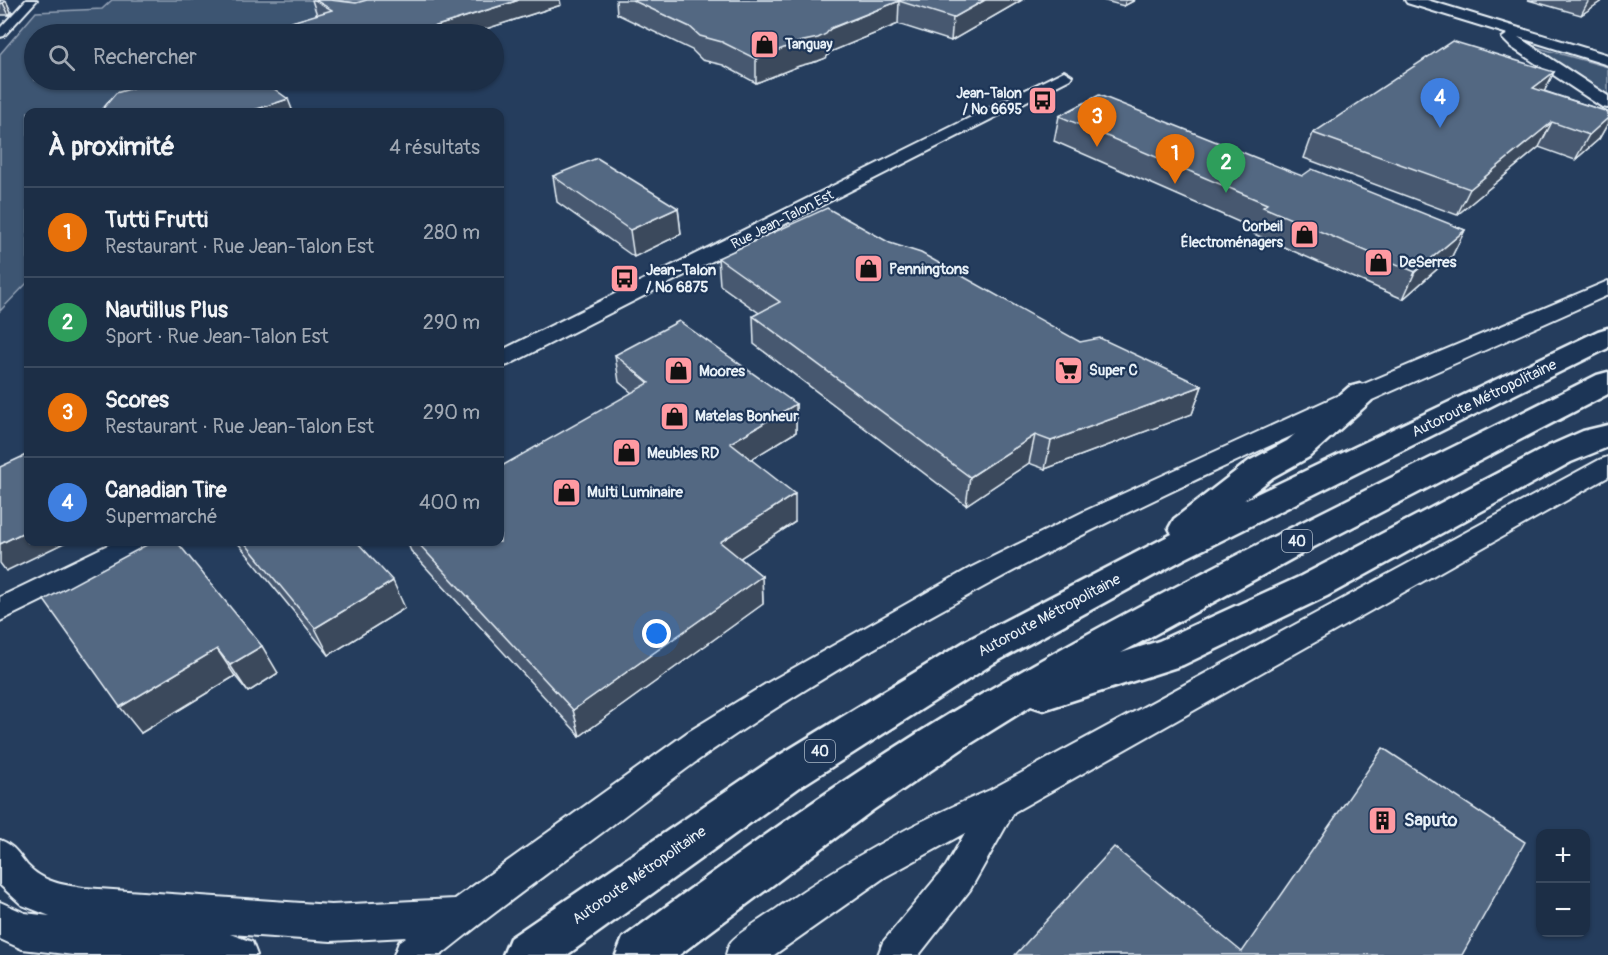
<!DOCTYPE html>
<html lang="fr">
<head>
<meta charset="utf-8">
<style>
  :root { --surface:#1c2e46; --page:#293a51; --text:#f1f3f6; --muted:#a0a8b3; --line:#3a4a5f; --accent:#ff9aa2 }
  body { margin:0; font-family:Pangolin,sans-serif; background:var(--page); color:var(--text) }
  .controls { position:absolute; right:18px; bottom:18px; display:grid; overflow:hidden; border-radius:12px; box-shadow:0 2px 4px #0004 }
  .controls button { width:54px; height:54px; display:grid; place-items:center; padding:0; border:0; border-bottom:2px solid var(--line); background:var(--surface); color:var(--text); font:30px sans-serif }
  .you { position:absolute; left:657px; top:634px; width:21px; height:21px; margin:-15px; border:4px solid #fff; border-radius:50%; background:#1a73e8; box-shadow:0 0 0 9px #1a73e833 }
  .badge { display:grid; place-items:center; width:39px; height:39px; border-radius:50%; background:var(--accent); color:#fff; font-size:20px; font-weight:700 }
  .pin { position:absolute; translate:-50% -50px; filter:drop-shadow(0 2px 3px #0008) }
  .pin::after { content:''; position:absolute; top:32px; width:21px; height:18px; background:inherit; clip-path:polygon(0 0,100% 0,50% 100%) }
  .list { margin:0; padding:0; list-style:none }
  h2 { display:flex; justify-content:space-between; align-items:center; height:78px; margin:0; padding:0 24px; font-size:26px }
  h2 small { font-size:20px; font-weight:400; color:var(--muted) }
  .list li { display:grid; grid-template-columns:39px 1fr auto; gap:18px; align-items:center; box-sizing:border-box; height:90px; padding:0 24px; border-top:2px solid var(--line) }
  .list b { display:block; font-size:22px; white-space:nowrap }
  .list p { margin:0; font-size:20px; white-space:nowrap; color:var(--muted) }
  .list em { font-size:20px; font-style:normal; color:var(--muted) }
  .icon { flex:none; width:33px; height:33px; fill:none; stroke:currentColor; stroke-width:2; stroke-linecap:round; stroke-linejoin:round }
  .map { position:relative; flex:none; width:1608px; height:955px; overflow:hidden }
  .search { position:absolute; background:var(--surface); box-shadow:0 2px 4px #0004; left:24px; top:24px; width:480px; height:66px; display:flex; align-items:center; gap:15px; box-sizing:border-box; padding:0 21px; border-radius:33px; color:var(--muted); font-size:22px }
  .panel { position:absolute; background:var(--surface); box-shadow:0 2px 4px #0004; left:24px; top:108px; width:480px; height:438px; border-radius:12px }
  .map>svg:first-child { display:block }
</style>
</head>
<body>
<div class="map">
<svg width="1608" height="955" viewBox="0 0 1608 955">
  <rect width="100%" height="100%" fill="#253d5d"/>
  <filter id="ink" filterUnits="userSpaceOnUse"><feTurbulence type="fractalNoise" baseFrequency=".0167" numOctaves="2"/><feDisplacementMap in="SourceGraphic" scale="12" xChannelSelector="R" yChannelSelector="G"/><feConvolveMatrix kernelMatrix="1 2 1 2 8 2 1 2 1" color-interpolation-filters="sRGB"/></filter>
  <g filter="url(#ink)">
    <path fill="#3e5472" stroke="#93a2b5" stroke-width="1.5" d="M112 0H369L258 34H34V80H164L96 112H28V282L0 311V54L36 12 102 9Z
      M1525 44 1608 67V97Z"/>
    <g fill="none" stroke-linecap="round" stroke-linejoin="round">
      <defs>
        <path id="street" d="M26 0H37L4 36 0 37V28Z"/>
        <path id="secondary" d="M1405 0H1427L1608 55V65L1518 37 1608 96V108L1602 107 1511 47 1502 38 1508 34 1407 3Z
          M1064 71 1072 76 1070 79 508 365 500 367V351Z
          M1608 281V295C1401 389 1189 475 989 584 895 635 800 690 711 751 674 777 639 805 603 832 548 873 494 912 441 955H394L399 942 406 937 331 941 230 934 252 942 257 955H74L22 949 0 939V902L25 913 50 916 22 905 0 885V840C14 845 18 854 27 865 43 882 62 885 84 888L331 905 455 899 688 732 769 682 970 568 1085 511 1352 389Z
          M1608 457V477L1014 812 970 890 919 955H878L883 942 946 866 965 833 885 877 774 955H726C727 951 728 946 731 942 738 933 768 915 779 907 849 859 912 823 990 790L1599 460Z
          M114 542H151L147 549 0 621V597Z"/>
        <path id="highway" d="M1608 328V348L1184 559 994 663 800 787 567 955H503L510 938 770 761 966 641 1172 534 1169 528 1174 519 1249 461 1287 441 1349 387 1360 384 1371 387 1375 394 1371 401 1309 457 1273 477 1244 500 1598 331Z
          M1608 372V394L1310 549 1121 653 1159 641 1301 576 1549 446 1583 431 1608 425V447L1571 462 1327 596 1183 665 1043 710 1031 706 962 749 873 810 679 955H616L623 938C739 853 855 769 979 696 1179 578 1390 480 1597 375Z"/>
      </defs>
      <use href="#street" stroke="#e8f1f8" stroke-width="4"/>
      <use href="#secondary" stroke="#e8f1f8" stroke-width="4"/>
      <use href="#highway" stroke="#e8f1f8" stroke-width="5"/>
      <use href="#street" fill="#1d3557" fill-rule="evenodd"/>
      <use href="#secondary" fill="#1d3557" fill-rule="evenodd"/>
      <use href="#highway" fill="#1d3557" fill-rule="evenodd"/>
    </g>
    <path fill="#475970" stroke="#e8f1f8" stroke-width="1.5" d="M0 0 6 1 11 12 9 15H0Z
      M312 0H330L356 3 561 5 470 34H262L261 31 317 15Z
      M616 0H1022L951 41 898 24 830 52 826 58 818 61 799 66 756 83 723 65 702 60 692 50 617 14Z
      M1102 0H1135L1124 6Z
      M1528 0H1603L1581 15Z
      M1554 72 1544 91 1608 112V123L1599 139 1575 160 1539 147 1457 215 1304 158 1313 133Z
      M310 80H333L318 85Z
      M1059 116 1302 176 1465 230 1452 256 1403 299 1254 234 1255 229 1054 141Z
      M553 176 678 208 681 234 634 257 557 202Z
      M718 258 1080 342 1202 386 1192 414 1045 469 1029 463 966 505 754 344 753 316 759 313 720 285Z
      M615 355 796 404V432L751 459 795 522 740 558 762 576 763 604 580 736 411 551 407 542H500L632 393 619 382Z
      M152 542 278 673 248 692 235 676 141 733Z
      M237 542H357L405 608 329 655Z"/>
    <path fill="#3a485b" stroke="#e8f1f8" stroke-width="1.5" d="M519 0H560L561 5 470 34H411Z
      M985 0H1022L951 41 953 18Z
      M1126 0H1135L1124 6Z
      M1589 0H1603L1581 15Z
      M6 1 11 12 9 15 3 3Z
      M899 1 898 24 830 52 826 58 818 61 799 66 756 83V59Z
      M1554 72 1542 96 1533 88Z
      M316 80H333L318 85Z
      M288 99 293 112H248Z
      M1608 118V123L1599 139 1575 160 1589 135Z
      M1552 122 1539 147 1457 215 1470 189Z
      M678 208 681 234 634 257 630 230Z
      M1465 230 1452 256 1403 299 1415 272Z
      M1202 386 1192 414 1045 469 1051 441Z
      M796 404V432L732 471 730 443Z
      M1035 435 1029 463 966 505 970 477Z
      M795 494V522L722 570 720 542Z
      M28 530V542H66L6 571 0 563V544Z
      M762 576 763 604 580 736 573 710Z
      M393 581 405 608 329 655 315 628Z
      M262 646 278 673 248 692 230 665Z
      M217 649 235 676 141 733 120 707Z"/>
    <path fill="#536782" stroke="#e8f1f8" stroke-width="1.5" d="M0 0H4L6 1 3 3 0 4Z
      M315 0H330L356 3 367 0H519L411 34H265L261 31 332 10Z
      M632 0H985L953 18 899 1 831 28 826 34 818 38 799 42 756 59 722 42 700 36 690 27Z
      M1452 41 1554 72 1533 88 1608 112V118L1589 135 1552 122 1470 189 1313 133Z
      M161 80H262L288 99 248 112H100L116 93Z
      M1099 95 1302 176 1312 169 1465 230 1415 272 1263 207 1267 204 1059 116Z
      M597 158 678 208 630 230 553 176Z
      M827 208 890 243 921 253 1080 342 1100 338 1202 386 1051 441 1035 435 970 477 753 316 780 302 718 258Z
      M679 321 796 404 730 443 795 494 720 542 762 576 573 710 417 542H500V467L649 383 615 355Z
      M28 454V530L0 544V467Z
      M152 542H177L262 646 230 665 217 649 120 707 44 600Z
      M244 542H357L393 581 315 628Z
      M1383 748 1525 842 1462 955H1015L1114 847 1242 952Z"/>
  </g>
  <defs>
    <symbol id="shop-square" viewBox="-11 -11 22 22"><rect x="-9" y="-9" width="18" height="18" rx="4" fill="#ff9aa2" stroke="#1d3557"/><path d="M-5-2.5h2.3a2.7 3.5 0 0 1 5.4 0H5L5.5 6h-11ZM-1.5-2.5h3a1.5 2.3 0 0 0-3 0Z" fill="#111"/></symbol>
    <symbol id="bus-square" viewBox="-11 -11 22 22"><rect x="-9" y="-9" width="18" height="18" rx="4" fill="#ff9aa2" stroke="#1d3557"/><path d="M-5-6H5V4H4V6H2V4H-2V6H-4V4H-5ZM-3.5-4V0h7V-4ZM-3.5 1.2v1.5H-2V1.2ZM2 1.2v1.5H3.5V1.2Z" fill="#111"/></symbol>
    <symbol id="supermarket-square" viewBox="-11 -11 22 22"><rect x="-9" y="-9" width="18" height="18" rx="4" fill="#ff9aa2" stroke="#1d3557"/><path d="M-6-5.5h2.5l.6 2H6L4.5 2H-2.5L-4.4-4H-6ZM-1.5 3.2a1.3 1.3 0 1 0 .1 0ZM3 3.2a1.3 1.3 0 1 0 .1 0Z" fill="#111"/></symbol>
    <symbol id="building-square" viewBox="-11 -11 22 22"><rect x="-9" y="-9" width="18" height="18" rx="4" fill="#ff9aa2" stroke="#1d3557"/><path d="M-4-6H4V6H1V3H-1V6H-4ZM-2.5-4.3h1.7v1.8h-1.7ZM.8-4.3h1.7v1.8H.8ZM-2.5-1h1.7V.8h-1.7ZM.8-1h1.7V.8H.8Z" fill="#111"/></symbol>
  </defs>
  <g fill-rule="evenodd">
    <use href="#shop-square" x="748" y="28" width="33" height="33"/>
    <use href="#bus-square" x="1026" y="84" width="33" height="33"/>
    <use href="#shop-square" x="1288" y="218" width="33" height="33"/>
    <use href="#shop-square" x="1362" y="246" width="33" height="33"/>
    <use href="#shop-square" x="852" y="252" width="33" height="33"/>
    <use href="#bus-square" x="608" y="262" width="33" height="33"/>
    <use href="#supermarket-square" x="1052" y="354" width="33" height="33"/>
    <use href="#shop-square" x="662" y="354" width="33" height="33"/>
    <use href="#shop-square" x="658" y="400" width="33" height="33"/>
    <use href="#shop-square" x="610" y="436" width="33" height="33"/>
    <use href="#shop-square" x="550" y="476" width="33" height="33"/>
    <use href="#building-square" x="1366" y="804" width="33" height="33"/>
  </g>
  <g text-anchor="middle" stroke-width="4.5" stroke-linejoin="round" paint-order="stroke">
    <g font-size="14" font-weight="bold" fill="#e8f1f8" stroke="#1d3557" text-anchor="end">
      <text x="785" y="49" text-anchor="start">Tanguay</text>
      <text x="1022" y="98">Jean-Talon<tspan x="1022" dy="16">/ No 6695</tspan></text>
      <text x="1283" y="231">Corbeil<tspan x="1283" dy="16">Électroménagers</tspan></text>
    </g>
    <g font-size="14" fill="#e8f1f8" stroke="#1d3557">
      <text transform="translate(782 219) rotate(-27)" y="5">Rue Jean-Talon Est</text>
    </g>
    <g fill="#1d3557" stroke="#abb9c8" stroke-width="1.5">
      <rect x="1282" y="530" width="30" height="22" rx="4.5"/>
      <rect x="805" y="740" width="30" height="22" rx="4.5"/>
    </g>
    <g font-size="14" font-weight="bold" fill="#e8f1f8">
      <text x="1297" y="546">40</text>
      <text x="820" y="756">40</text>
    </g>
    <g font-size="15" font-weight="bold" fill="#e8f1f8" stroke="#1d3557" text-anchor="start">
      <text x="1399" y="267">DeSerres</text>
      <text x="889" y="274">Penningtons</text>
      <text x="646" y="275">Jean-Talon<tspan x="646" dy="17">/ No 6875</tspan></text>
      <text x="1089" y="375">Super C</text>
      <text x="699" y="376">Moores</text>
      <text x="695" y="421">Matelas Bonheur</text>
      <text x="647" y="458">Meubles RD</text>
      <text x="587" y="497">Multi Luminaire</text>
    </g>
    <g font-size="15" fill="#e8f1f8" stroke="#1d3557">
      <text transform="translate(1484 398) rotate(-26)" y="5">Autoroute Métropolitaine</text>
      <text transform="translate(1049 615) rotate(-28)" y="5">Autoroute Métropolitaine</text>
      <text transform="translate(639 875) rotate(-35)" y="5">Autoroute Métropolitaine</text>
    </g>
    <g font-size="18" font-weight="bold" fill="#e8f1f8" stroke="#1d3557" text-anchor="start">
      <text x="1404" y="826">Saputo</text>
    </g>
  </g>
</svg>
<div class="controls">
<button>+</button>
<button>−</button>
</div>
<div class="you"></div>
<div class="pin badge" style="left:1175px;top:184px;background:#e8710a">1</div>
<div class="pin badge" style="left:1226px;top:193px;background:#2e9e5b">2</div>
<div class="pin badge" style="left:1097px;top:147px;background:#e8710a">3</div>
<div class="pin badge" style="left:1440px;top:128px;background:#3f7fe0">4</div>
<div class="search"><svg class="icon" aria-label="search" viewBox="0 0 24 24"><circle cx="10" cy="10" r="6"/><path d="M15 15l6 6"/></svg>Rechercher</div>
<section class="panel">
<h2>À proximité<small>4 résultats</small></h2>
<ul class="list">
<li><span class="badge" style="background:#e8710a">1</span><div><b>Tutti Frutti</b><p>Restaurant · Rue Jean-Talon Est</p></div><em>280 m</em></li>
<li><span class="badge" style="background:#2e9e5b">2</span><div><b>Nautillus Plus</b><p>Sport · Rue Jean-Talon Est</p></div><em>290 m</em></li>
<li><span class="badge" style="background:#e8710a">3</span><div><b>Scores</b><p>Restaurant · Rue Jean-Talon Est</p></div><em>290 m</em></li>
<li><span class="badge" style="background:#3f7fe0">4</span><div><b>Canadian Tire</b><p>Supermarché</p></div><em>400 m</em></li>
</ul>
</section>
</div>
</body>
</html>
